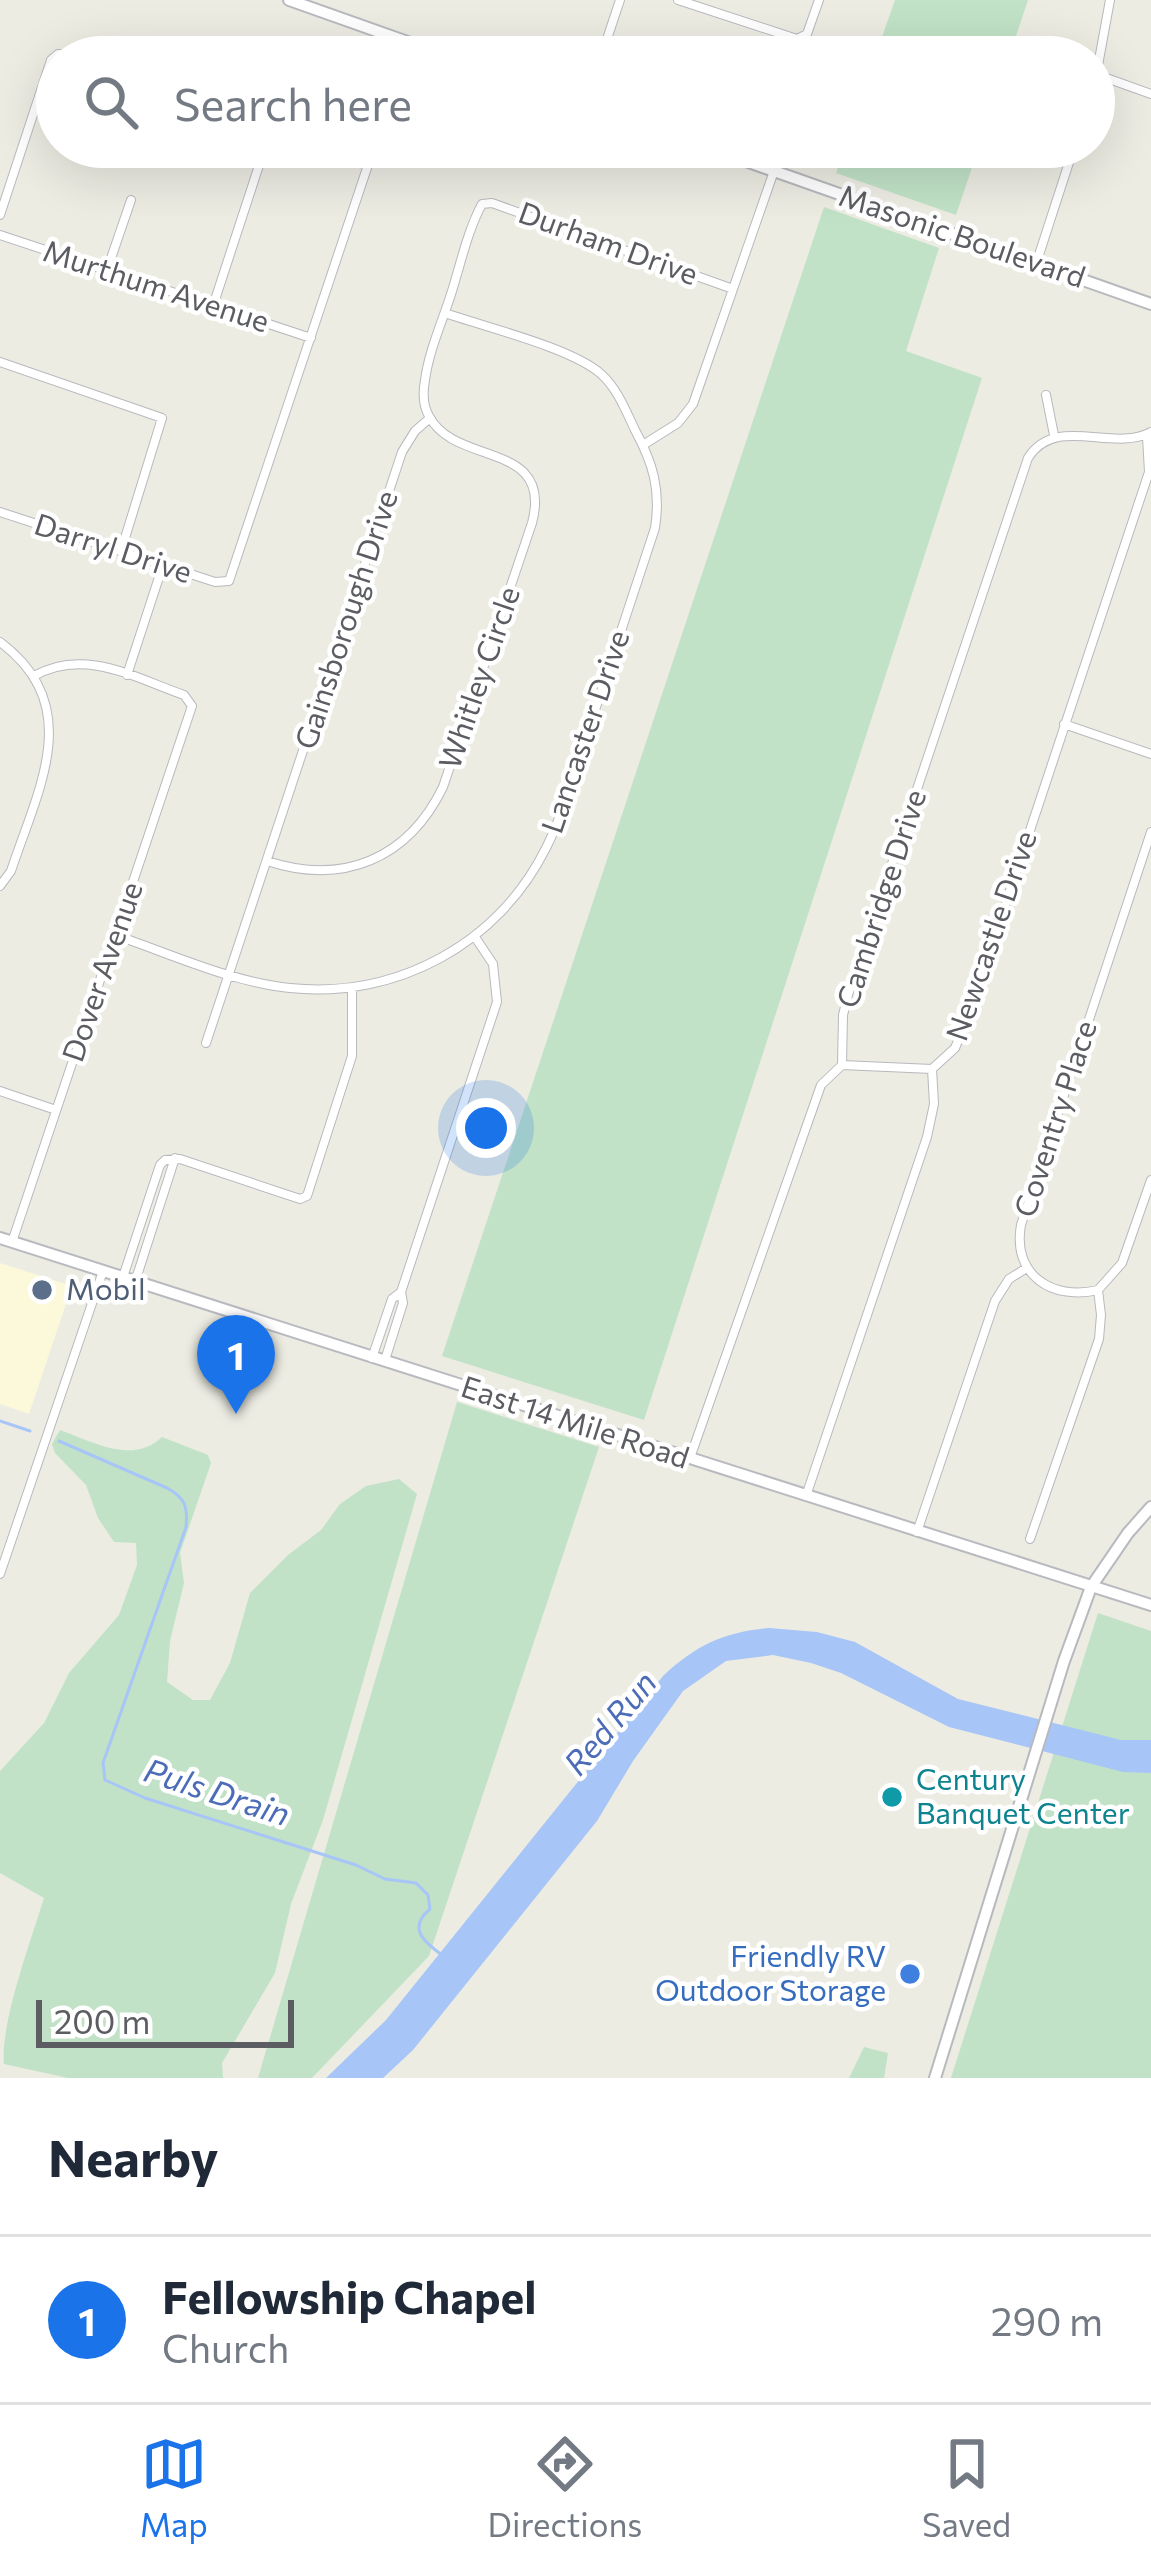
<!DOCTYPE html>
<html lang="en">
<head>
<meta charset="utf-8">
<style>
  :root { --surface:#fff; --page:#f2f2f3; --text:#1f2937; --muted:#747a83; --line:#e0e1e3; --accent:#1a73e8 }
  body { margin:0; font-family:Commissioner,sans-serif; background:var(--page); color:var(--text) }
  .scale { position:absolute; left:36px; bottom:30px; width:258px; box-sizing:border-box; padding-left:12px; border:6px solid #5b5d62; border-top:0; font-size:33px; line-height:42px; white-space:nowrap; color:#5b5d62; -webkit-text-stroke:9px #fff; paint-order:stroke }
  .you { position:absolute; left:486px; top:1128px; width:42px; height:42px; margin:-30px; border:9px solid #fff; border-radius:50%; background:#1a73e8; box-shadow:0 0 0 18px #1a73e833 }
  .badge { display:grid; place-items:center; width:78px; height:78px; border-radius:50%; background:var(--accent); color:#fff; font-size:39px; font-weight:700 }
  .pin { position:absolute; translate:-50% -99px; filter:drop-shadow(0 3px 6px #0008) }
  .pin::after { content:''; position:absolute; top:63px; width:42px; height:36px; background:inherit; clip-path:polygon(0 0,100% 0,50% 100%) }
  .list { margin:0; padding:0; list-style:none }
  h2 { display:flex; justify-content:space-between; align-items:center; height:156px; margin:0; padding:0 48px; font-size:51px }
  h2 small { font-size:39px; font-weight:400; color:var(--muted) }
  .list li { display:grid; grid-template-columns:78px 1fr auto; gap:36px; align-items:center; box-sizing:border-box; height:168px; padding:0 48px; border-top:3px solid var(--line) }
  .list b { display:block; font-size:45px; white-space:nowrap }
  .list p { margin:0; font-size:39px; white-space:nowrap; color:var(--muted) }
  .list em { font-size:39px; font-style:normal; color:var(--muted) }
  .icon { flex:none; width:66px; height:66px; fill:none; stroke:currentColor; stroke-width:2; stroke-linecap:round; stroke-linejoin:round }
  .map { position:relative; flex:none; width:1151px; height:2078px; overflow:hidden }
  .search { position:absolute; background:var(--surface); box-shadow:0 12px 48px #0002; left:36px; right:36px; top:36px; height:132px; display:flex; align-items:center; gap:30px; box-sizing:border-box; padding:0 42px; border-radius:66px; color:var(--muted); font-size:45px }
  .sheet { height:324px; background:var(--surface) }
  nav { display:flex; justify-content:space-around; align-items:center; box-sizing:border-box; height:168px; border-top:3px solid var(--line); background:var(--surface); font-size:33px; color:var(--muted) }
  nav a { display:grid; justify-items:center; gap:6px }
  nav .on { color:var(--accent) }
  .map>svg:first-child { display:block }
</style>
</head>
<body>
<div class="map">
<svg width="1151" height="2078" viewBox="0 0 1151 2078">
  <rect width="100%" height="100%" fill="#ecece3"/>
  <path fill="#fbf9da" d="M0 1263 72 1286 29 1414 0 1404Z"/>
  <path fill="#c1e2c7" d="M895 0H1028L1009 57H875Z
    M845 147H979L956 215 836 173Z
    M824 207 939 248 906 351 982 378 644 1420 442 1356Z
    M457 1402 599 1447 429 1956 312 2078H258Z
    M60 1430C93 1442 133 1465 162 1437L208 1455 211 1463 180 1553 184 1583 170 1641 167 1682 193 1700H210L230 1663 250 1593 288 1555 321 1530 340 1504 366 1486 399 1479 417 1494 323 1820 291 1904 275 1973 222 2063 223 2078H68L4 2064C0 2024 31 1940 44 1898L0 1873V1771L44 1723 69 1673 119 1615 137 1565 136 1543 114 1542 98 1518 86 1485 55 1453 52 1444Z
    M1098 1613 1151 1631V2078H951Z
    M864 2047 888 2053 884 2078H849Z"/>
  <path fill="#a8c5f7" d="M769 1628 817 1632 855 1642 958 1699 1121 1740H1151V1773L1123 1772 949 1727 841 1673 811 1663 773 1655 726 1661 683 1691 633 1761 597 1821 413 2050 383 2078H326L386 2020 663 1676C696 1645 724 1632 769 1628Z"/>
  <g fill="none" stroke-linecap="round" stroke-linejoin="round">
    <path stroke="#a8c5f7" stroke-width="3" d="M0 1421 30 1431
      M59 1441 167 1488C185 1498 188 1506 186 1527L103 1763 105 1780 145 1798 356 1865 385 1879 416 1883 428 1895 430 1909C407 1928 424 1942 442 1955"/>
    <defs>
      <path id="minor" d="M678 0 797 39 807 34 819 0
        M403 57 408 42
        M601 57 620 0
        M1098 75 1151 94
        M1094 87 1110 0
        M0 215 51 60 58 54 73 57
        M0 235 311 338
        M1036 264 1074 147
        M107 270 131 200
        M213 306 265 147
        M0 362 162 418 121 551
        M1046 395 1054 435
        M643 445 678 423 693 404 774 171
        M0 512 215 582 229 581 374 147
        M0 642C86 706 38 789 11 871L0 886
        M127 675 163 565
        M1064 724 1151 754
        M1151 832 1021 1225C1012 1274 1051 1301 1098 1290L1122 1263 1151 1180
        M267 861C343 886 408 859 443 787L532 523C554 440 455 467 429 416 423 406 423 391 425 380 429 350 443 320 452 291 461 262 468 230 482 204L492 203 733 289
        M115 935C171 954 231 982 290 988 397 999 498 944 546 848 566 808 577 761 592 719 613 655 634 591 655 528 661 490 653 463 635 430 626 411 617 388 601 374 572 348 485 327 445 313
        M206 1043 402 452 415 431 430 418
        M842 1065 843 1015 848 995 1028 458C1056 414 1112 453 1151 432
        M842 1065 932 1069
        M932 1069 955 1048 968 1017 1149 472 1147 437
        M0 1091 56 1110
        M12 1242 192 706 184 695C135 678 84 647 34 676
        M123 1277 160 1165 165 1160 180 1159 300 1199 307 1196 352 1056V988
        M135 1282 175 1158
        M401 1292 497 1002 493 964 475 937
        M372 1358 392 1299 401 1292 403 1303 385 1360
        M690 1458 821 1085 842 1065
        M806 1496 927 1137 934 1104 932 1069
        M917 1532 995 1301 1009 1279 1025 1269
        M1030 1539 1099 1339 1101 1315 1098 1290
        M0 1574 103 1271"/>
      <path id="tertiary" d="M289 0 450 57
        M706 147 1151 304
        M935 2078 1064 1661 1091 1587"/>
      <path id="secondary" d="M0 1238 1151 1605
        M1091 1587 1128 1533 1151 1507"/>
    </defs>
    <use href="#minor" stroke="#b8b9be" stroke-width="10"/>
    <use href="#tertiary" stroke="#b8b9be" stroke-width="14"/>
    <use href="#secondary" stroke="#b8bac0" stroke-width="14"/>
    <use href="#minor" stroke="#fff" stroke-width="8"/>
    <use href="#tertiary" stroke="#fff" stroke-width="10"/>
    <use href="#secondary" stroke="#fff" stroke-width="10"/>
  </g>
  <circle fill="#5c6f8a" stroke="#fff" stroke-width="4.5" cx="42" cy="1290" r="12"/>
  <circle fill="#0f9aa8" stroke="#fff" stroke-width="4.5" cx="892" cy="1797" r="12"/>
  <circle fill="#3f7fe0" stroke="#fff" stroke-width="4.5" cx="910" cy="1974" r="12"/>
  <g text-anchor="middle" stroke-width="9" stroke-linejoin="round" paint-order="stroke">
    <g font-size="30" fill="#5b5d62" stroke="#fff">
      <text transform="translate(962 237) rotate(19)" y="10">Masonic Boulevard</text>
      <text transform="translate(608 244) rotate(20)" y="10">Durham Drive</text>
      <text transform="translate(156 287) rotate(18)" y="10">Murthum Avenue</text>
      <text transform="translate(113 549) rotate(18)" y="10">Darryl Drive</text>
      <text transform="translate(347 620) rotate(-72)" y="10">Gainsborough Drive</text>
      <text transform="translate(480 678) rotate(-71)" y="10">Whitley Circle</text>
      <text transform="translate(586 732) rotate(-71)" y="10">Lancaster Drive</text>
      <text transform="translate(882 899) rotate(-72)" y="10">Cambridge Drive</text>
      <text transform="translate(992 936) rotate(-71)" y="10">Newcastle Drive</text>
      <text transform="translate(103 972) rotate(-71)" y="10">Dover Avenue</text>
      <text transform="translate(1056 1119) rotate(-72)" y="10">Coventry Place</text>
      <text transform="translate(575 1423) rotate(18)" y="10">East 14 Mile Road</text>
    </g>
    <g font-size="30" fill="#4e5e75" stroke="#fff" text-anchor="start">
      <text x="66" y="1300">Mobil</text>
    </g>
    <g font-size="30" fill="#0d838f" stroke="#fff" text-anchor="start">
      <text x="916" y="1790">Century<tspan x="916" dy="34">Banquet Center</tspan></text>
    </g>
    <g font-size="30" fill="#366cbe" stroke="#fff" text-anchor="end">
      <text x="886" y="1967">Friendly RV<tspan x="886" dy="34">Outdoor Storage</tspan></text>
    </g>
    <g font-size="33" font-style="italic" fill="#4d6cb8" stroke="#fff">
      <text transform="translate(610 1723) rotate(-50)" y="12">Red Run</text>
      <text transform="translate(217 1792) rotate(18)" y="12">Puls Drain</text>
    </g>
  </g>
</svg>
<div class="scale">200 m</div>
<div class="you"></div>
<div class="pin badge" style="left:236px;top:1414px">1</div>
<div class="search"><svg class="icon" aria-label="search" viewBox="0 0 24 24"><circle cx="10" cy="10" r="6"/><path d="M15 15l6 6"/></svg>Search here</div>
</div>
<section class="sheet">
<h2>Nearby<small></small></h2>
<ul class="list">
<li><span class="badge">1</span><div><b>Fellowship Chapel</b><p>Church</p></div><em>290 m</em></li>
</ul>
</section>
<nav>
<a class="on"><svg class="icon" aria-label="map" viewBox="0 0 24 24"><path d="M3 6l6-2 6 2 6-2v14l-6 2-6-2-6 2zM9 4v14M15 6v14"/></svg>Map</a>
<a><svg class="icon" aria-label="directions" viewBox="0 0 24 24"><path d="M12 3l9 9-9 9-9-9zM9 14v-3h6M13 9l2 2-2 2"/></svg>Directions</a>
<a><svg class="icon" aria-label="saved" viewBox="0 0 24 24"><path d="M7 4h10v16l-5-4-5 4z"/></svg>Saved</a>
</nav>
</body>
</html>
